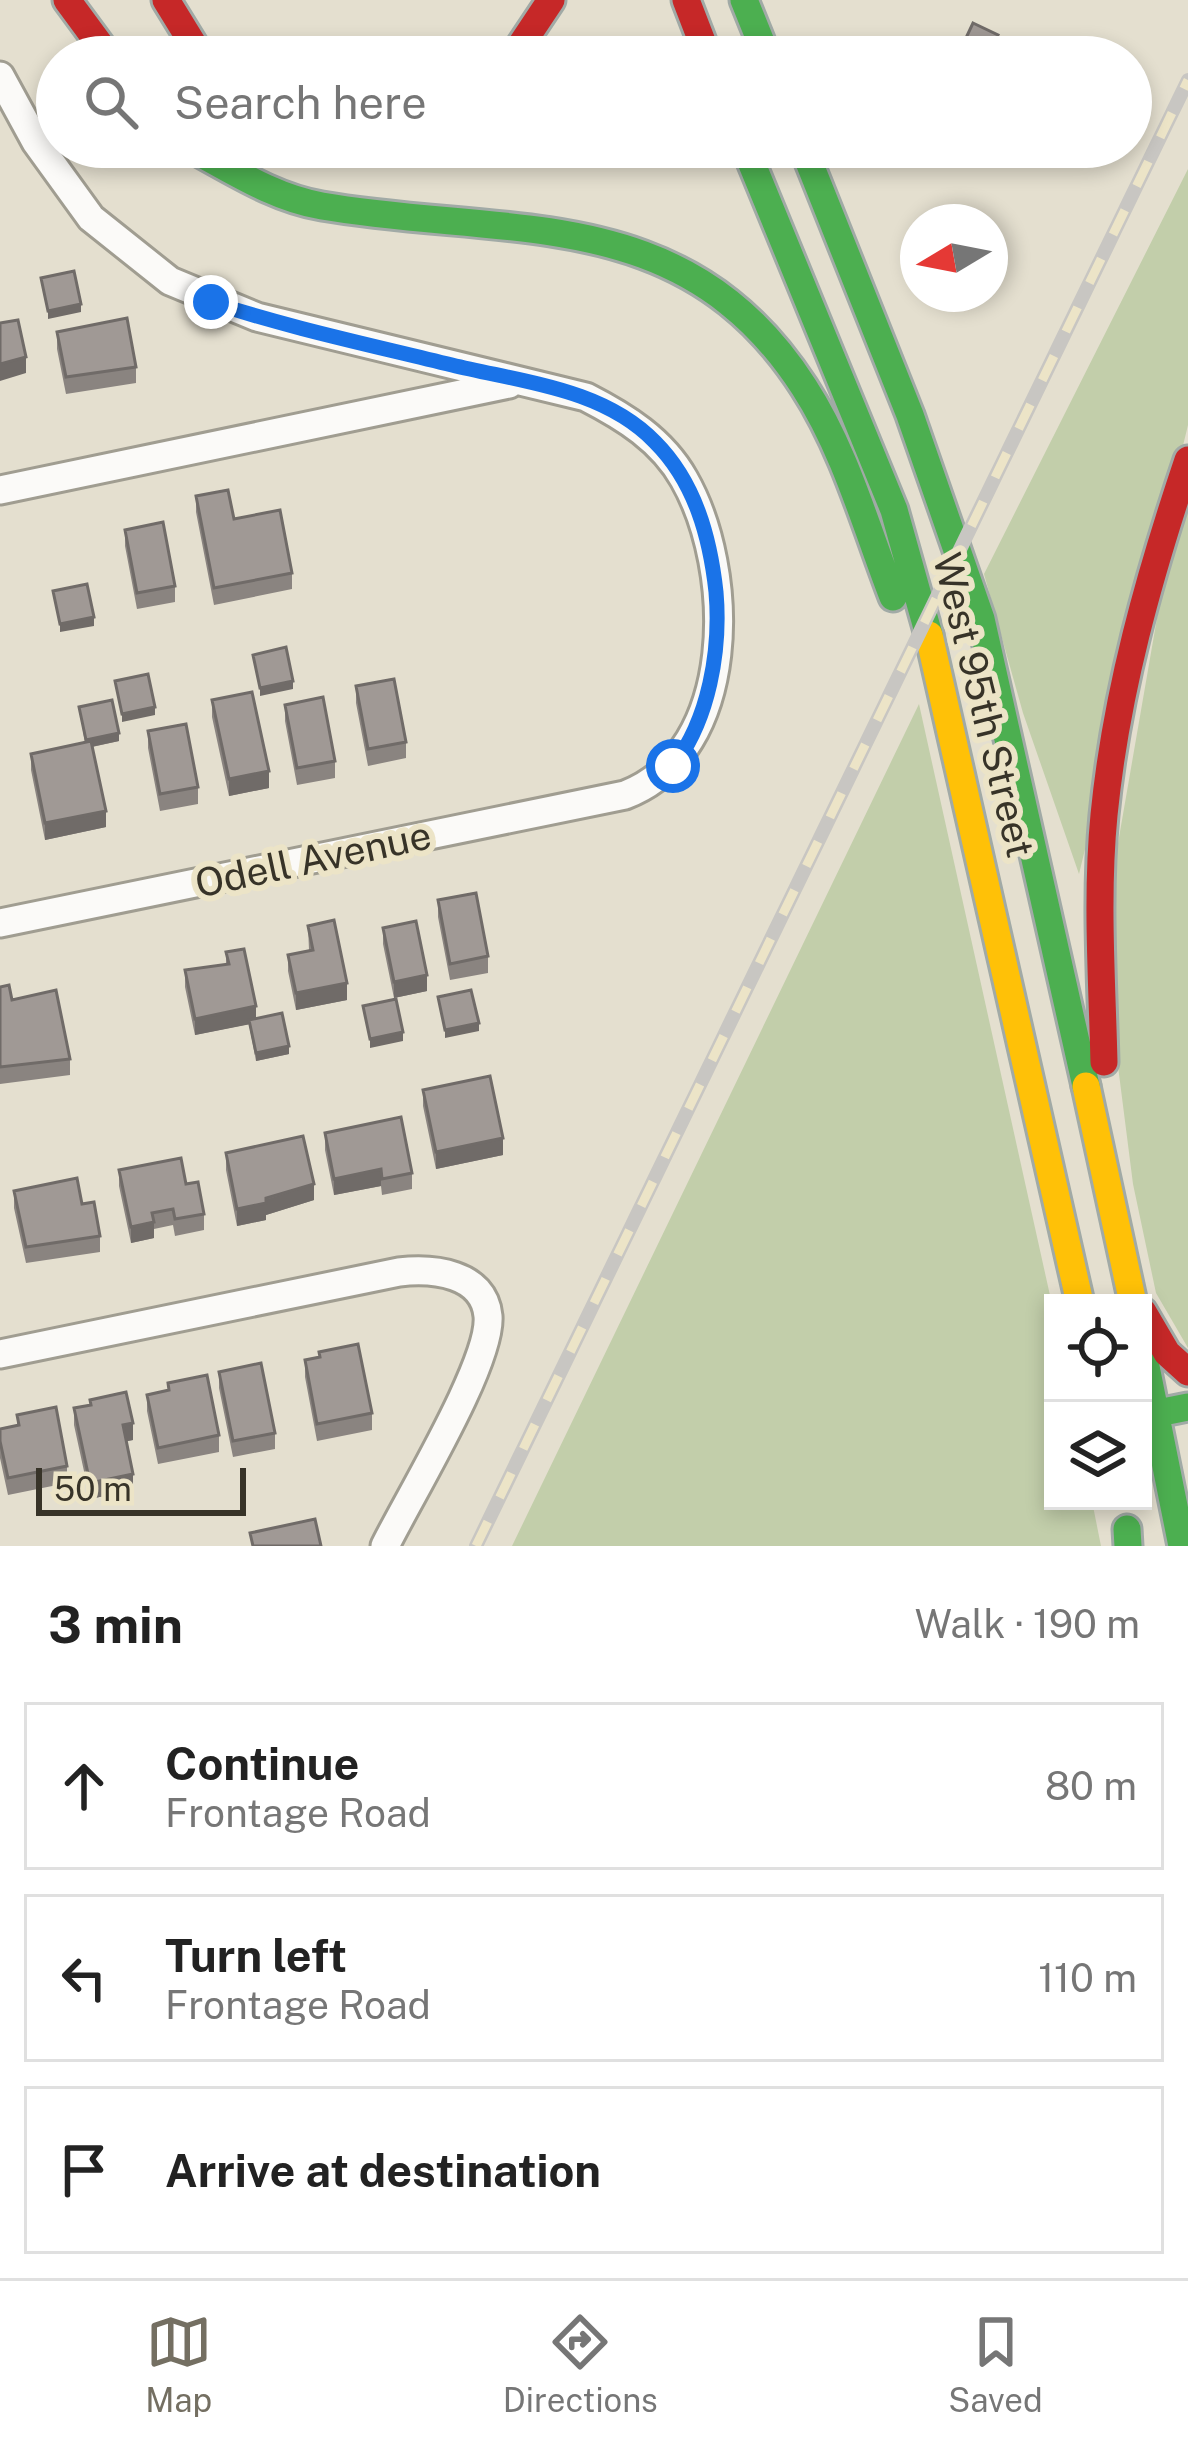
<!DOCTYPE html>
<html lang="en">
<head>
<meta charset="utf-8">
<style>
  :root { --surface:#fff; --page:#f6f6f6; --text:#222; --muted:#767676; --line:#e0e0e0; --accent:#746f62 }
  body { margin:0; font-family:"Public Sans",sans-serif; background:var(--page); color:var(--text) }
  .controls { position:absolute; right:36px; bottom:36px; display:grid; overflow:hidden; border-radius:0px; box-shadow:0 6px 18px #0003 }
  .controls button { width:108px; height:108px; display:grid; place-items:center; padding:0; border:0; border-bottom:3px solid var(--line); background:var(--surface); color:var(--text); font:60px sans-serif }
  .compass { position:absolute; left:900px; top:204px; width:108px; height:108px; border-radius:50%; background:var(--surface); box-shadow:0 6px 18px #0003; rotate:260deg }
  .scale { position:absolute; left:36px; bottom:30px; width:210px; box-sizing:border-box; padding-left:12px; border:6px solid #373328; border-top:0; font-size:33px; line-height:42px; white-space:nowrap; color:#373328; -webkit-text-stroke:9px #ece4c7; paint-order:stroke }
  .stop { position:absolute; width:36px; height:36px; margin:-27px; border:9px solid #1a73e8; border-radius:50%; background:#fff }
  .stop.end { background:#1a73e8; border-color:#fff; box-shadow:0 3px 12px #0008 }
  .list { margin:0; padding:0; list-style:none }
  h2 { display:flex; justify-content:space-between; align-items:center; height:156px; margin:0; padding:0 48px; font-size:51px }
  h2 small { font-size:39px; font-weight:400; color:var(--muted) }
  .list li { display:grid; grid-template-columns:78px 1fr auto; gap:36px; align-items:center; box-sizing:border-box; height:168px; margin:0 24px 24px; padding:0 24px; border:3px solid var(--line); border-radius:0px }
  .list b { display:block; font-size:45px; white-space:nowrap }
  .list p { margin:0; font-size:39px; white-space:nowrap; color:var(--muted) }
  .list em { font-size:39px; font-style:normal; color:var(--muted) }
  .icon { flex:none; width:66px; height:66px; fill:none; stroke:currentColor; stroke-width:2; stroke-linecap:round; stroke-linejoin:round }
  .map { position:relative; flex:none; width:1188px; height:1546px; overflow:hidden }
  .search { position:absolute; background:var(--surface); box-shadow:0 6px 18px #0003; left:36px; right:36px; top:36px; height:132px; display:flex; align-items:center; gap:30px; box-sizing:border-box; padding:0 42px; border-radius:66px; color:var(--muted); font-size:45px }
  .sheet { height:732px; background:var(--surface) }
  nav { display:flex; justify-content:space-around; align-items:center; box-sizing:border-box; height:168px; border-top:3px solid var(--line); background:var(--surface); font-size:33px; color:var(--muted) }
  nav a { display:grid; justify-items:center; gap:6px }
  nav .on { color:var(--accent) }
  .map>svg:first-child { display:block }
</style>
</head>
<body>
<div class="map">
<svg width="1188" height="1546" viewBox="0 0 1188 1546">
  <rect width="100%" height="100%" fill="#e4dfcf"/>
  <path fill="#c2ceaa" d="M1188 169V425L1079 874 1023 713 984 574Z
    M1188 493V1348L1156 1293 1133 1184 1113 1027V872L1170 543Z
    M919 704 1053 1309V1501H1092L1101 1546H512Z"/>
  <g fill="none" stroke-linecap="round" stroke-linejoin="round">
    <defs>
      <path id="street" d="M0 76 36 142 91 218 170 281 257 317 586 397C625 417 662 440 684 479 736 570 739 751 625 795L0 923
        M0 490 509 384
        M0 1354 399 1272C433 1268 484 1273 488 1316 492 1362 408 1499 385 1546"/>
      <path id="fast" d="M744 0 767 57
        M189 147C232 170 274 198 322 206 508 238 684 201 804 387 845 450 866 527 893 597
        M745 147 894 510 929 635
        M803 147 910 415 981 619 1086 1086
        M1143 1352 1182 1546
        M1143 1416 1188 1407
        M1127 1529 1128 1546"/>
      <path id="slow" d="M929 635 1080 1303
        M1086 1086 1133 1303"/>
      <path id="jam" d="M67 0 109 57
        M166 0 201 57
        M686 0 708 57
        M513 57 551 0
        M1104 1062C1102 980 1096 897 1104 815 1116 693 1149 576 1188 460
        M1143 1312 1167 1353 1188 1372"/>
    </defs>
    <use href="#street" stroke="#a09d91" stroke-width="33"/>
    <use href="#fast" stroke="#a1aaa6" stroke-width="33"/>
    <use href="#slow" stroke="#a1aaa6" stroke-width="33"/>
    <use href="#jam" stroke="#a1aaa6" stroke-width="33"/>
    <use href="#street" stroke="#fbfaf8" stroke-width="27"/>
    <use href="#fast" stroke="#4caf50" stroke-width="27"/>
    <use href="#slow" stroke="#ffc107" stroke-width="27"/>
    <use href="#jam" stroke="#c62828" stroke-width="27"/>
    <defs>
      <path id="rail" d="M476 1546 1188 80"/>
    </defs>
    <use href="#rail" stroke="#c8c6c2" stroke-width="14"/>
    <use href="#rail" stroke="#ece4c7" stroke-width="9" stroke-dasharray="27" stroke-linecap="butt"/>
  </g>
  <path fill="#8a8480" d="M57 332 136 367V383L66 394 57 349Z
    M196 496 234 519 292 573V589L214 605 196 512Z
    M125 530 175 586V602L137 609 125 546Z
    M356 686 406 742V758L368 766 356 703Z
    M212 700 269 788 229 796 212 717Z
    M285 705 335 761V778L297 785 285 721Z
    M79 707 119 741 92 747 106 827 45 840 31 770V754L85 743Z
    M148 731 198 787V804L160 811 148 748Z
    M438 900 488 956V973L450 980 438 917Z
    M308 926 347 1000 296 1010 288 971V955L309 950Z
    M383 928 427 991 394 998 383 944Z
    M226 952 256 1019 289 1054 256 1061 249 1024 195 1035 185 987V970L226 964Z
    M0 987 70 1059V1075L0 1084Z
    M423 1090 503 1155 436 1169 423 1106Z
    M325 1133 412 1173V1189L382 1195 381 1186 334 1195 325 1150Z
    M226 1153 314 1200 266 1215V1220L237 1226 226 1170Z
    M119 1170 186 1184 204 1214V1230L175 1236 173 1225 154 1229V1238L131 1243 119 1186Z
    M14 1191 82 1204 100 1236V1252L26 1263 14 1208Z
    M305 1360 372 1413V1430L317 1441 305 1377Z
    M219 1372 275 1433V1449L233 1457 219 1388Z
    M168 1383 219 1435V1452L158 1464 147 1411V1395L168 1391Z
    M74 1408 133 1440 127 1441 133 1490 90 1499 74 1425Z
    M17 1415 67 1466V1483L8 1495 0 1458V1429L17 1425Z"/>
  <path fill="#706b68" d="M998 35V52L995 57H987Z
    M81 304V312L48 319V311Z
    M26 357V373L0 381V364Z
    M94 617V626L60 632V624Z
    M293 681V689L260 696V688Z
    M155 707V715L122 722V714Z
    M119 733V741L86 748V740Z
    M269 771V788L229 796V779Z
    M106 811V827L45 840V823Z
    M427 975V991L394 998V982Z
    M347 983V1000L296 1010V993Z
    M256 1006V1023L195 1035V1019Z
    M479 1023V1031L445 1038V1030Z
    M403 1032V1041L370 1048V1039Z
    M289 1046V1054L256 1061V1053Z
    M503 1138V1155L436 1169V1152Z
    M381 1169V1186L334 1195V1179Z
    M314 1184V1200L266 1215V1220L237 1226V1209Z
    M154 1222V1238L131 1243V1227Z
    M133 1423V1440L123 1442V1425Z
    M133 1474V1490L90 1499V1483Z"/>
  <path fill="#a09995" stroke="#706b68" stroke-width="3" d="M973 23 998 35 987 57H957Z
    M74 271 81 304 48 311 41 278Z
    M127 318 136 367 66 377 57 332Z
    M18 320 26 357 0 364V323Z
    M228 490 234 519 280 510 292 573 214 588 196 496Z
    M163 522 175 586 137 593 125 530Z
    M87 584 94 617 60 624 53 591Z
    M286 647 293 681 260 688 253 655Z
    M148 674 155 707 122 714 115 681Z
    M394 679 406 742 368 749 356 686Z
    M252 692 269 771 229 779 212 700Z
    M323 697 335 761 297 768 285 705Z
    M112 700 119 733 86 740 79 707Z
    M186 724 198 787 160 794 148 731Z
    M91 741 106 811 45 823 31 754Z
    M476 893 488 956 450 964 438 900Z
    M334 920 347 983 296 993 288 955 313 950 308 926Z
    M416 921 427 975 394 982 383 928Z
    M244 949 256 1006 195 1019 185 970 229 964 226 952Z
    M9 985 12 1000 56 990 70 1059 0 1067V987Z
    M471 990 479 1023 445 1030 438 997Z
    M396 999 403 1032 370 1039 363 1006Z
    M282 1013 289 1046 256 1053 249 1020Z
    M490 1076 503 1138 436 1152 423 1090Z
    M401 1117 412 1173 382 1179 381 1169 334 1179 325 1133Z
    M303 1136 314 1184 266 1198V1203L237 1209 226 1153Z
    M181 1158 186 1184 198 1182 204 1214 175 1219 173 1209 152 1213 154 1222 131 1227 119 1170Z
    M77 1178 82 1204 94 1202 100 1236 26 1247 14 1191Z
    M358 1344 372 1413 317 1424 305 1360 320 1357 319 1352Z
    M261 1363 275 1433 233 1441 219 1372Z
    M207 1375 219 1435 158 1448 147 1395 169 1390 168 1383Z
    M126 1392 133 1423 123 1425 133 1474 90 1483 74 1408 91 1405 90 1400Z
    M56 1407 67 1466 8 1478 0 1441V1429L19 1425 17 1415Z
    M315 1519 321 1546H253L250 1533Z"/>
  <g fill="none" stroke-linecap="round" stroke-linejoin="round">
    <path stroke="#1a73e8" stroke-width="15" d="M211 302C290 328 371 345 452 365 521 382 603 388 655 442 695 482 710 537 716 592 721 650 709 720 673 766"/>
  </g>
  <g text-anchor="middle" stroke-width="12" stroke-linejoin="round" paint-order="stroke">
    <g font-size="39" fill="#373328" stroke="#ece4c7">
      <text transform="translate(984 705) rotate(76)" y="14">West 95th Street</text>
      <text transform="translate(313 859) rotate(-12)" y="14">Odell Avenue</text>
    </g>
  </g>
</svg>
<div class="controls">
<button><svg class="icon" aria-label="locate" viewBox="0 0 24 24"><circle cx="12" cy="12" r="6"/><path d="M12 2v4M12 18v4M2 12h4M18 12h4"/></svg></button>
<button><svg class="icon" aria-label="layers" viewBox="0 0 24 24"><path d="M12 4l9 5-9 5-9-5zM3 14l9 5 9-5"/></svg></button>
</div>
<svg class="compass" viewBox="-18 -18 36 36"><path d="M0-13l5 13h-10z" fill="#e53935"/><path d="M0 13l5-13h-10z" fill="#767676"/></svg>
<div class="scale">50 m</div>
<div class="stop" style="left:673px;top:766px"></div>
<div class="stop end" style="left:211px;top:302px"></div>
<div class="search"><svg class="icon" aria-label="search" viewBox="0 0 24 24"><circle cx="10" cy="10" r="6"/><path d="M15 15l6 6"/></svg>Search here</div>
</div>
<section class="sheet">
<h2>3 min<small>Walk · 190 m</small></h2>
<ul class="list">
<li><svg class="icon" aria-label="ahead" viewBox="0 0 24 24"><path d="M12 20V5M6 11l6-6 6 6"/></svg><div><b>Continue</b><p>Frontage Road</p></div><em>80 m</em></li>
<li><svg class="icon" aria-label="left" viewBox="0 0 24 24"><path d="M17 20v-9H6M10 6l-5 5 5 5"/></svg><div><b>Turn left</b><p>Frontage Road</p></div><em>110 m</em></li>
<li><svg class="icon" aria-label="arrive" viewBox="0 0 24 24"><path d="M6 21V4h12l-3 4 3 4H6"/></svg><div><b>Arrive at destination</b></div></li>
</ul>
</section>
<nav>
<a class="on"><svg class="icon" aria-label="map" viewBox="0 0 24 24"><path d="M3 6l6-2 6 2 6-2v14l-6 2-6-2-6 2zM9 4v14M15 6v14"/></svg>Map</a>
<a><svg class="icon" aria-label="directions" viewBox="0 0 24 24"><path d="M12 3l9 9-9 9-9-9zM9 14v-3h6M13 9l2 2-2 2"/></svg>Directions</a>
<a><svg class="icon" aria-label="saved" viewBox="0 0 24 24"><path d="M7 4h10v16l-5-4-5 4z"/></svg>Saved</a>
</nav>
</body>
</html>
